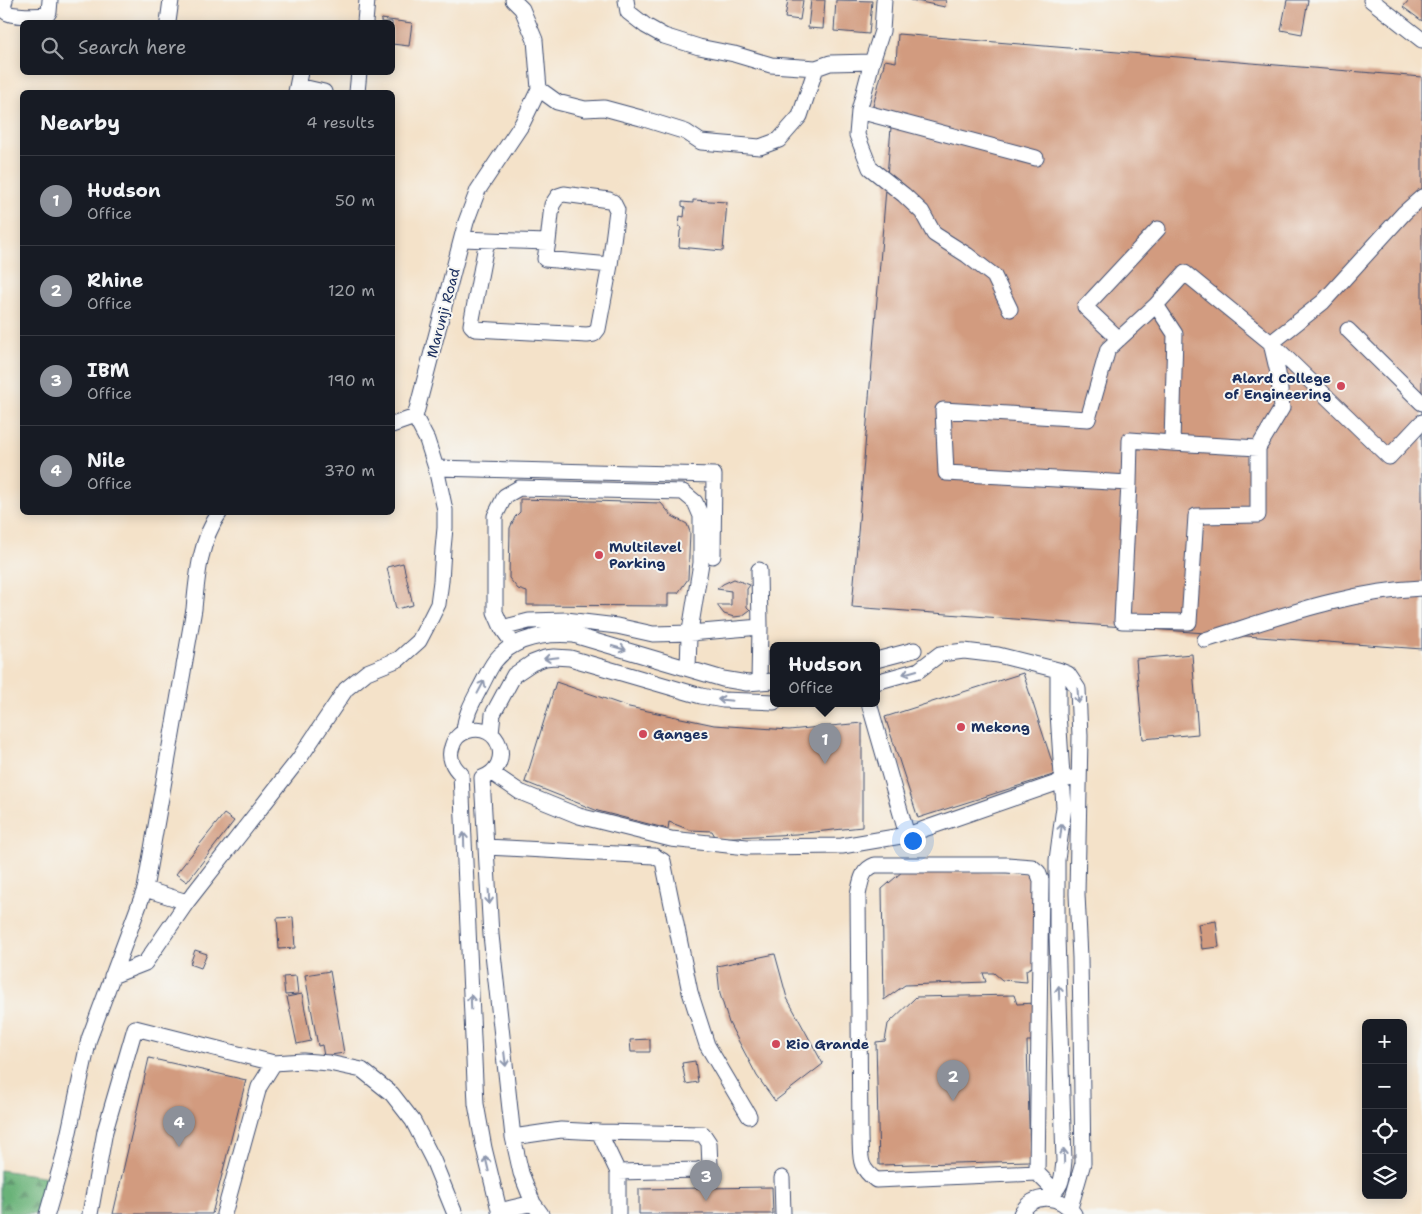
<!DOCTYPE html>
<html lang="en">
<head>
<meta charset="utf-8">
<style>
  :root { --surface:#171b24; --page:#242831; --text:#f1f3f6; --muted:#9ea1a6; --line:#363941; --accent:#8c9099 }
  body { margin:0; font-family:"Shantell Sans",sans-serif; background:var(--page); color:var(--text) }
  .controls { position:absolute; right:15px; bottom:15px; display:grid; overflow:hidden; border-radius:8px; box-shadow:0 2px 12px #0003 }
  .controls button { width:45px; height:45px; display:grid; place-items:center; padding:0; border:0; border-bottom:1px solid var(--line); background:var(--surface); color:var(--text); font:25px sans-serif }
  .you { position:absolute; left:912px; top:840px; width:18px; height:18px; margin:-12px; border:4px solid #fff; border-radius:50%; background:#1a73e8; box-shadow:0 0 0 8px #1a73e833 }
  .badge { display:grid; place-items:center; width:32px; height:32px; border-radius:50%; background:var(--accent); color:#fff; font-size:16px; font-weight:700 }
  .pin { position:absolute; translate:-50% -41px; filter:drop-shadow(0 1px 2px #0008) }
  .pin::after { content:''; position:absolute; top:26px; width:18px; height:15px; background:inherit; clip-path:polygon(0 0,100% 0,50% 100%) }
  .popup { position:absolute; left:770px; top:642px; width:110px; height:65px; box-sizing:border-box; display:grid; place-content:center; border-radius:8px; background:var(--surface); filter:drop-shadow(0 1px 4px #0005); font-size:16px; white-space:nowrap; color:var(--muted) }
  .popup b { font-size:19px; color:var(--text) }
  .popup::after { content:''; position:absolute; left:50%; top:100%; margin-left:-10px; border:10px solid transparent; border-top-color:var(--surface) }
  .list { margin:0; padding:0; list-style:none }
  h2 { display:flex; justify-content:space-between; align-items:center; height:65px; margin:0; padding:0 20px; font-size:21px }
  h2 small { font-size:16px; font-weight:400; color:var(--muted) }
  .list li { display:grid; grid-template-columns:32px 1fr auto; gap:15px; align-items:center; box-sizing:border-box; height:90px; padding:0 20px; border-top:1px solid var(--line) }
  .list b { display:block; font-size:19px; white-space:nowrap }
  .list p { margin:0; font-size:16px; white-space:nowrap; color:var(--muted) }
  .list em { font-size:16px; font-style:normal; color:var(--muted) }
  .icon { flex:none; width:28px; height:28px; fill:none; stroke:currentColor; stroke-width:2; stroke-linecap:round; stroke-linejoin:round }
  .map { position:relative; flex:none; width:1422px; height:1214px; overflow:hidden }
  .search { position:absolute; background:var(--surface); box-shadow:0 2px 12px #0003; left:20px; top:20px; width:375px; height:55px; display:flex; align-items:center; gap:12px; box-sizing:border-box; padding:0 18px; border-radius:8px; color:var(--muted); font-size:19px }
  .panel { position:absolute; background:var(--surface); box-shadow:0 2px 12px #0003; left:20px; top:90px; width:375px; height:425px; border-radius:8px }
  .map>svg:first-child { display:block }
</style>
</head>
<body>
<div class="map">
<svg width="1422" height="1214" viewBox="0 0 1422 1214">
  <defs>
    <pattern id="forest-firs" width="22" height="20" patternUnits="userSpaceOnUse" patternTransform="scale(1.25)"><rect width="22" height="20" fill="#69b278"/><path d="M5 1l3.5 6h-7zM16 11l3.5 6h-7z" fill="#569166"/></pattern>
  </defs>
  <rect width="100%" height="100%" fill="#f6f6f2"/>
  <filter id="ink" filterUnits="userSpaceOnUse"><feTurbulence type="fractalNoise" baseFrequency=".02" numOctaves="2"/><feDisplacementMap in="SourceGraphic" scale="10" xChannelSelector="R" yChannelSelector="G"/><feConvolveMatrix kernelMatrix="1 2 1 2 8 2 1 2 1" color-interpolation-filters="sRGB"/></filter>
  <filter id="wash" filterUnits="userSpaceOnUse"><feTurbulence type="fractalNoise" baseFrequency=".0096" numOctaves="4" result="noise"/><feDisplacementMap in="SourceGraphic" scale="20" xChannelSelector="R" yChannelSelector="G"/><feGaussianBlur stdDeviation="1.12" result="paint"/><feColorMatrix in="noise" values="0 0 0 0 0 0 0 0 0 0 0 0 0 0 0 0 0 1.4 0 .05"/><feComposite in="paint" operator="in"/></filter>
  <g filter="url(#wash)">
    <rect width="100%" height="100%" fill="#f4e2c9"/>
    <path fill="url(#forest-firs)" stroke="#42706b" d="M0 1170 57 1178 49 1214H0Z"/>
    <g id="blocks">
      <path fill="#d29b7f" d="M788 0H803L800 20 785 18Z
        M811 0H825L823 29 808 28Z
        M836 0 872 1 869 34 834 31Z
        M911 0H946L945 7Z
        M1287 0H1308L1302 34 1281 30Z
        M1409 0H1419L1422 2V21L1403 7Z
        M381 19 412 23 409 46 392 44V22H381Z
        M898 34 1422 77V649L852 607 892 115 872 110 885 60 896 62Z
        M693 200 727 202 723 251 679 247 680 231 682 228 679 226 680 216 684 217 685 207 682 206V202L693 203Z
        M520 499 661 503 672 516 687 524 690 532 688 579 678 593H668V606L527 605V592L518 589 509 578 510 528 515 517 520 512Z
        M403 563 413 605 396 609 387 567Z
        M734 579 750 585 747 589V607L750 610 742 616 734 617 724 614 717 605H731V591L717 589 723 584Z
        M1192 654 1198 734 1143 739 1136 659Z
        M1023 673 1056 774 918 818 885 717Z
        M556 682 629 707 714 725 789 730 862 723V827L796 834 716 838 712 831 690 830 669 822 668 829 598 811 525 782Z
        M224 814 234 821 187 882 176 874Z
        M903 871 1029 873 1035 884 1034 966 1026 970 1027 982 1002 980 994 973H983L986 982 905 985 884 1000 882 889Z
        M293 917 295 948 279 949 277 918Z
        M1216 921 1219 947 1202 949 1198 924Z
        M195 950 207 954 201 968 190 964Z
        M775 954 787 998 823 1064 775 1101 757 1076 729 1023 720 994 717 966Z
        M330 971 344 1053 324 1056 322 1045 318 1046 305 975Z
        M296 976 298 994 285 995 283 977Z
        M302 994 311 1041 297 1044 287 997Z
        M1014 995 1017 1004 1036 1003 1032 1041H1027L1030 1161 879 1165 876 1042 885 1041 888 1024 916 997Z
        M650 1039V1052H631L630 1040Z
        M149 1058 246 1080 212 1214H113Z
        M695 1061 698 1082 686 1084 682 1063Z
        M772 1187 773 1214H639V1189Z"/>
    </g>
  </g>
  <g filter="url(#ink)">
    <use href="#blocks" fill-opacity="0" stroke="#3c4a6e" stroke-width="1"/>
    <g fill="none" stroke-linecap="round" stroke-linejoin="round">
      <defs>
        <path id="minor" d="M5 0C4 4 2 9 6 12 11 17 40 16 47 15L49 12 50 0
          M626 0 628 12 646 26 664 36 699 47 734 54 771 65 816 68
          M1371 0 1422 40
          M168 22 171 0
          M365 22 367 0
          M872 62 882 31 884 0
          M298 86 324 92
          M539 89 557 102 585 109 604 108 641 118 686 132 701 142 760 147 779 140 800 116 816 68 830 63 872 62 859 111 857 135 870 168 904 195 922 212 934 234 967 255 994 276 1010 309
          M296 92 300 72
          M357 92 359 72
          M859 111 1036 158
          M462 239 548 242 545 259 610 265 598 329 594 334 587 335 475 329 471 325 472 319 487 240
          M548 242 552 205 558 196 564 194 609 200 613 202 617 210 610 265
          M1156 305 1175 334 1172 443 1258 448
          M1348 330 1422 403
          M1119 339 1085 307 1158 229
          M1271 343 1278 373 1282 408 1258 448V515L1196 516 1189 622 1122 621 1129 483 946 473 943 410 1088 419 1108 349 1156 305 1185 273 1271 343 1389 457 1422 422
          M1271 343 1323 302 1404 213 1422 197
          M392 425 415 417
          M436 468 714 475 713 556
          M1129 483 1130 440 1172 443
          M502 628 529 621 566 620 617 626 653 634 690 633 760 627 759 570
          M1205 640C1276 618 1347 591 1422 588
          M514 645 502 628 495 612V516L505 496 519 488 683 492 695 502 701 516V563L689 637 688 668
          M876 660 914 650
          M759 682 760 627
          M876 682 919 670 940 654 964 651 998 655 1058 670
          M464 732C465 715 472 703 480 688 485 679 489 669 495 661 514 637 546 633 574 635L723 679 747 683 774 681
          M491 734 493 714 514 675 532 663 545 658 554 657 570 658 701 696 723 700 774 702
          M492 773 520 792 579 816 671 839 747 847 842 846 907 835 869 703
          M907 835 1071 778
          M486 847 654 856 663 861 690 992 707 1045 749 1116
          M145 889 187 902
          M112 976 145 963 187 902 299 759 346 689 367 672 399 659 419 641 429 622 438 604 441 581 443 549 445 528V510L436 468 427 440 415 417 466 222 478 190 522 124 539 89 535 40 522 9 513 0
          M599 1132 703 1134 709 1143 710 1166 698 1170 618 1172
          M513 1137 561 1130 599 1132 618 1172V1214
          M1037 1173 876 1180C858 1167 861 1158 860 1137L858 895C861 882 861 870 875 865H1007L1032 867 1038 872 1041 880 1037 1173 1055 1191
          M782 1178 783 1214
          M1047 1198C1063 1186 1062 1179 1064 1161L1057 936V860L1064 807 1058 713V670L1068 674 1078 689 1080 736 1077 894 1080 958 1083 1163 1070 1208
          M499 1211 533 1203
          M47 1214 64 1155 89 1039 145 889 194 609C197 576 200 540 220 512
          M90 1214 105 1131 135 1028 274 1063 303 1061 329 1063 362 1070 392 1094 413 1121 433 1160 455 1214
          M224 1214 259 1087 274 1063
          M500 1214 484 1148 476 1104 461 774C453 767 448 757 452 747 454 739 460 733 467 731 500 720 515 766 482 778L491 935 513 1137 521 1173 533 1203 541 1214
          M1021 1214C1033 1191 1061 1195 1074 1214"/>
      </defs>
      <use href="#minor" stroke="#3c4a6e" stroke-width="17"/>
      <use href="#minor" stroke="#fff" stroke-width="15"/>
    </g>
    <defs><path id="oneway-shaft" d="M-6 0H5M1.5-3L5.5 0L1.5 3" fill="none" stroke-width="1.6" stroke-linecap="round" stroke-linejoin="round" transform="scale(1.25)"/></defs>
    <g stroke="#8d97ae">
      <use href="#oneway-shaft" transform="translate(619 648) rotate(16)"/>
      <use href="#oneway-shaft" transform="translate(551 658) rotate(174)"/>
      <use href="#oneway-shaft" transform="translate(910 672) rotate(164)"/>
      <use href="#oneway-shaft" transform="translate(481 687) rotate(-62)"/>
      <use href="#oneway-shaft" transform="translate(1078 696) rotate(86)"/>
      <use href="#oneway-shaft" transform="translate(725 700) rotate(-175)"/>
      <use href="#oneway-shaft" transform="translate(1061 831) rotate(-83)"/>
      <use href="#oneway-shaft" transform="translate(464 840) rotate(-92)"/>
      <use href="#oneway-shaft" transform="translate(489 897) rotate(87)"/>
      <use href="#oneway-shaft" transform="translate(1059 993) rotate(-92)"/>
      <use href="#oneway-shaft" transform="translate(471 1002) rotate(-92)"/>
      <use href="#oneway-shaft" transform="translate(505 1059) rotate(83)"/>
      <use href="#oneway-shaft" transform="translate(1064 1156) rotate(-91)"/>
      <use href="#oneway-shaft" transform="translate(487 1164) rotate(-103)"/>
    </g>
  </g>
  <g fill="#d1495b" stroke="#f6f6f2" stroke-width="2">
    <circle cx="1341" cy="386" r="5"/>
    <circle cx="599" cy="555" r="5"/>
    <circle cx="961" cy="727" r="5"/>
    <circle cx="643" cy="734" r="5"/>
    <circle cx="776" cy="1044" r="5"/>
  </g>
  <g text-anchor="middle" stroke-width="4" stroke-linejoin="round" paint-order="stroke">
    <g font-size="14" fill="#1b2f5e" stroke="#f6f6f2">
      <text transform="translate(443 313) rotate(-75)" y="5">Marunji Road</text>
    </g>
    <g font-size="14" font-weight="bold" fill="#1b2f5e" stroke="#f6f6f2" text-anchor="start">
      <text x="1331" y="383" text-anchor="end">Alard College<tspan x="1331" dy="16">of Engineering</tspan></text>
      <text x="609" y="552">Multilevel<tspan x="609" dy="16">Parking</tspan></text>
      <text x="971" y="732">Mekong</text>
      <text x="653" y="739">Ganges</text>
      <text x="786" y="1049">Rio Grande</text>
    </g>
  </g>
</svg>
<div class="controls">
<button>+</button>
<button>−</button>
<button><svg class="icon" aria-label="locate" viewBox="0 0 24 24"><circle cx="12" cy="12" r="6"/><path d="M12 2v4M12 18v4M2 12h4M18 12h4"/></svg></button>
<button><svg class="icon" aria-label="layers" viewBox="0 0 24 24"><path d="M12 4l9 5-9 5-9-5zM3 14l9 5 9-5"/></svg></button>
</div>
<div class="you"></div>
<div class="pin badge" style="left:825px;top:764px">1</div>
<div class="popup"><b>Hudson</b>Office</div>
<div class="pin badge" style="left:953px;top:1101px">2</div>
<div class="pin badge" style="left:706px;top:1201px">3</div>
<div class="pin badge" style="left:179px;top:1147px">4</div>
<div class="search"><svg class="icon" aria-label="search" viewBox="0 0 24 24"><circle cx="10" cy="10" r="6"/><path d="M15 15l6 6"/></svg>Search here</div>
<section class="panel">
<h2>Nearby<small>4 results</small></h2>
<ul class="list">
<li><span class="badge">1</span><div><b>Hudson</b><p>Office</p></div><em>50 m</em></li>
<li><span class="badge">2</span><div><b>Rhine</b><p>Office</p></div><em>120 m</em></li>
<li><span class="badge">3</span><div><b>IBM</b><p>Office</p></div><em>190 m</em></li>
<li><span class="badge">4</span><div><b>Nile</b><p>Office</p></div><em>370 m</em></li>
</ul>
</section>
</div>
</body>
</html>
